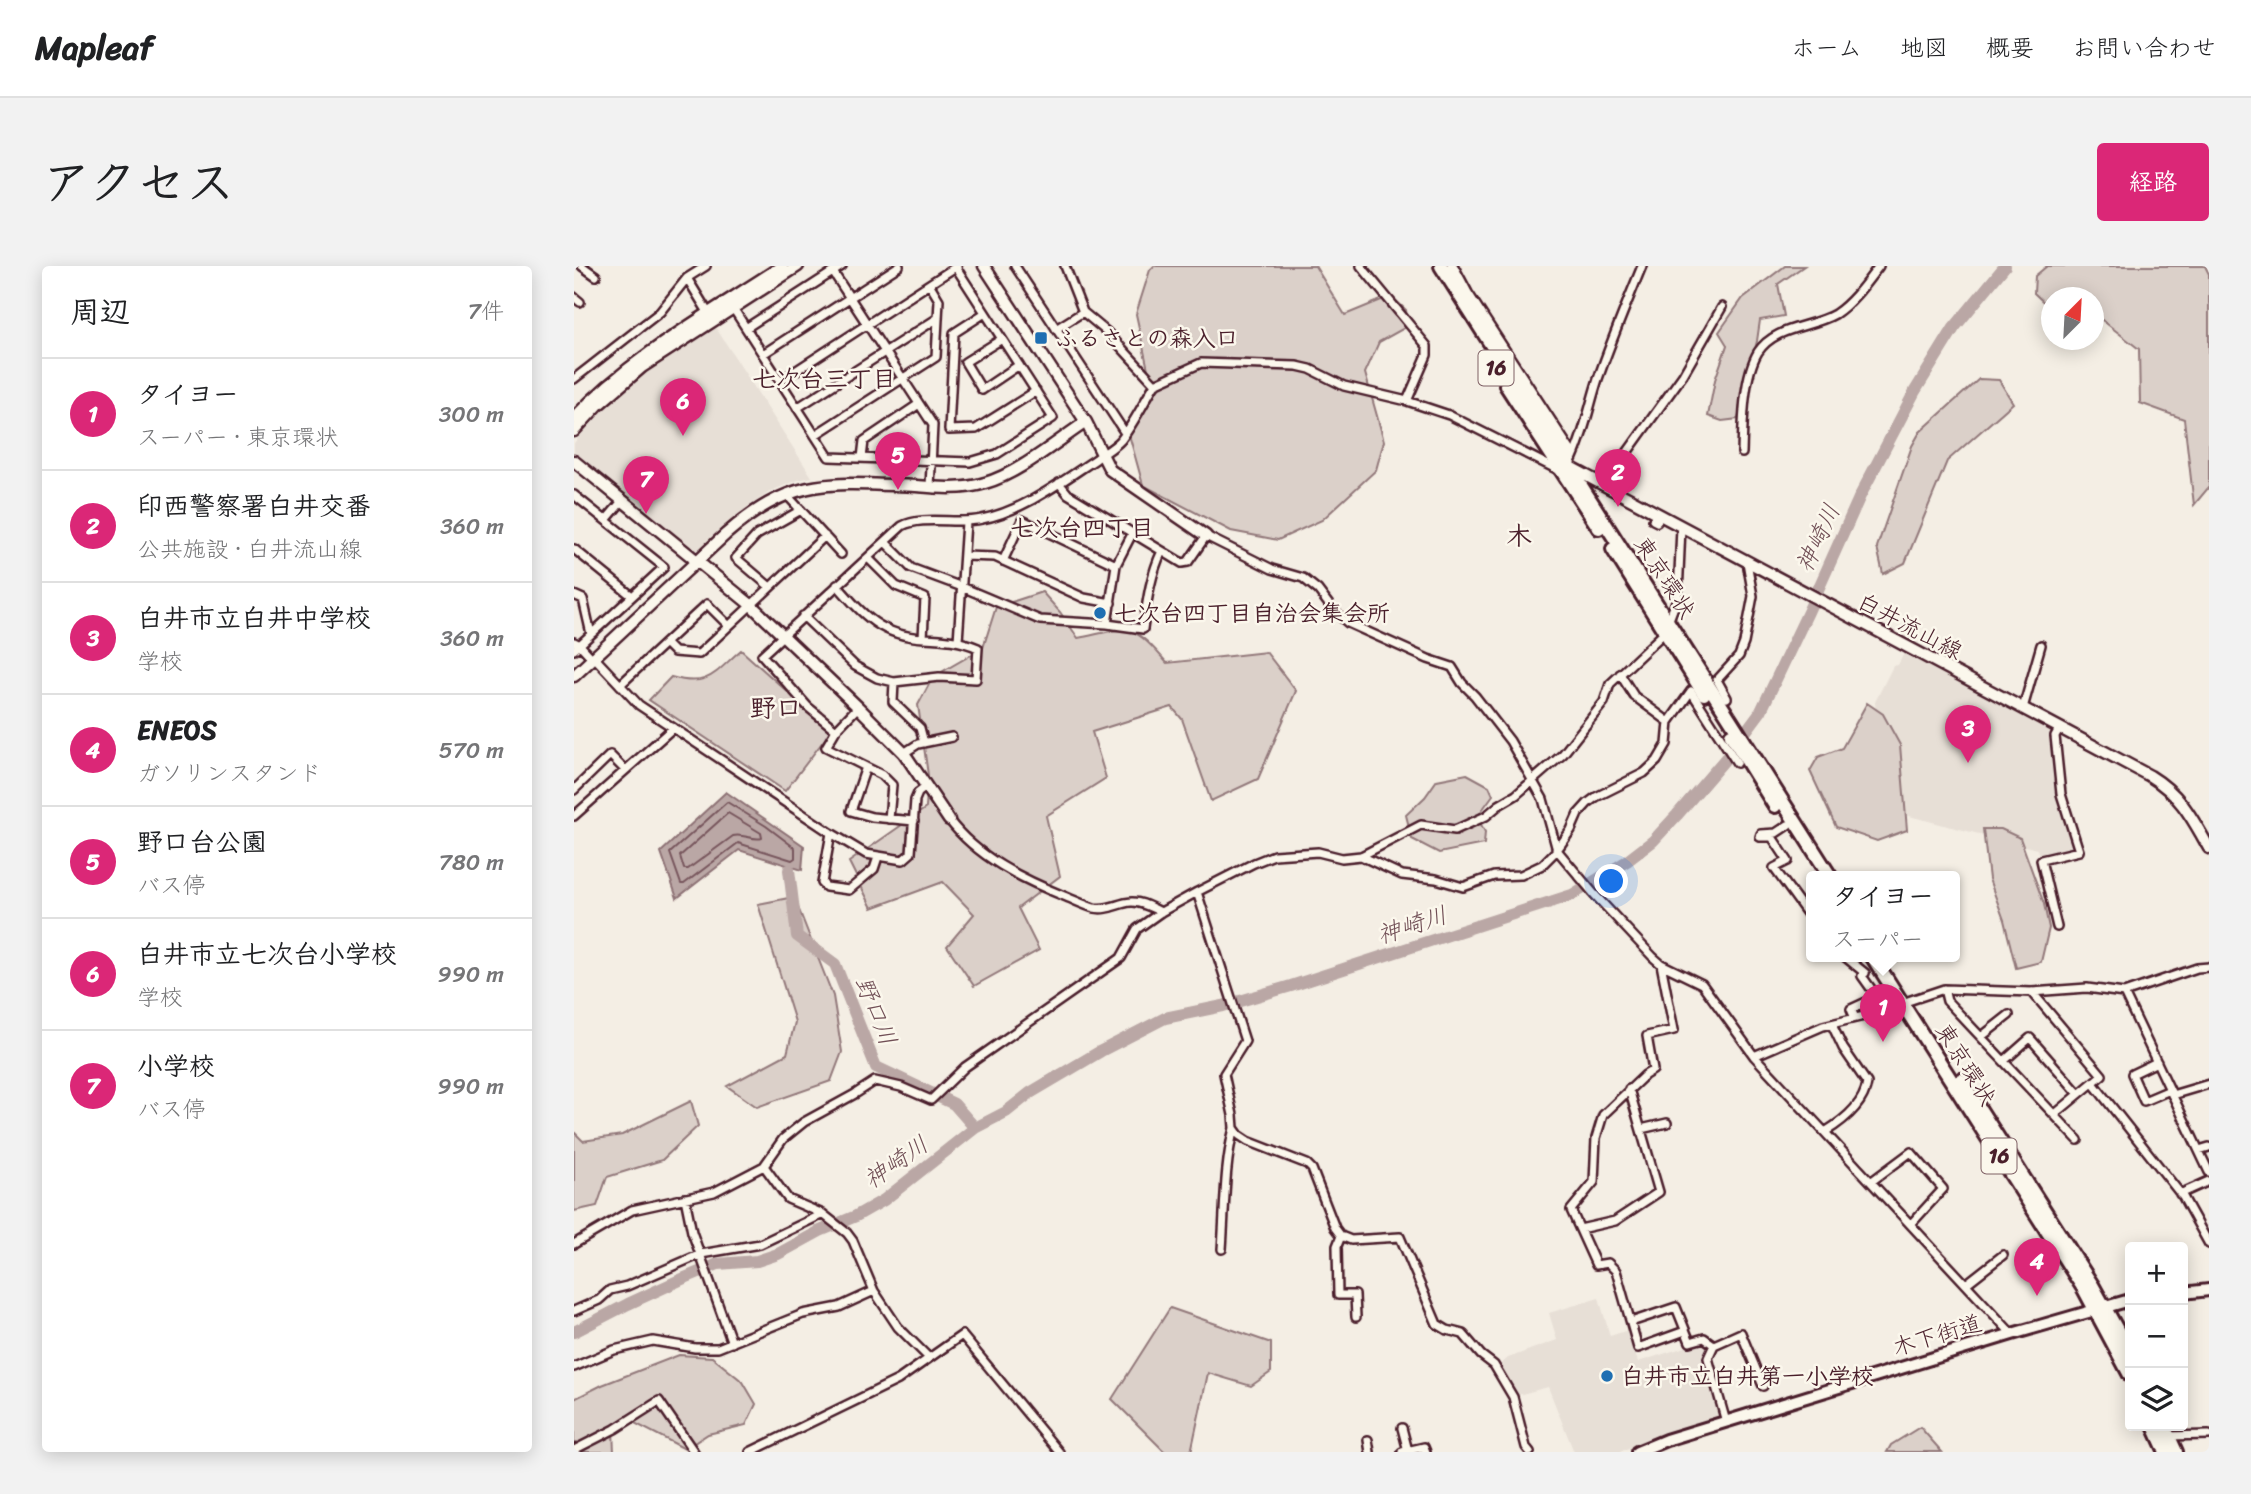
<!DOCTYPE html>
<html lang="ja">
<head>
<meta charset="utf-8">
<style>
  :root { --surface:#fff; --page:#f2f2f2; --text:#202124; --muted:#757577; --line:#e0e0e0; --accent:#db2777 }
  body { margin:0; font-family:Sriracha,"Klee One",sans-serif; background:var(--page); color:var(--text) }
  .controls { position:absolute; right:21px; bottom:21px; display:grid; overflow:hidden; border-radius:7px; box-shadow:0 4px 18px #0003 }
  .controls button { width:63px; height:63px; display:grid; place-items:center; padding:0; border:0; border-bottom:2px solid var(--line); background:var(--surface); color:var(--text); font:35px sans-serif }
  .compass { position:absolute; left:1467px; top:21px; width:63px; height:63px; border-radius:50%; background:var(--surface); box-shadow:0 4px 18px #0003; rotate:24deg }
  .you { position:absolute; left:1038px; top:616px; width:24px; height:24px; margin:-18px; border:5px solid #fff; border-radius:50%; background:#1a73e8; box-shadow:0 0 0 10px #1a73e833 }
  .badge { display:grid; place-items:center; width:46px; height:46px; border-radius:50%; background:var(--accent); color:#fff; font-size:23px; font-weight:700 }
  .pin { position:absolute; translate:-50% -58px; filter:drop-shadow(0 2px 4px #0008) }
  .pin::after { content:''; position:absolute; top:37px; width:24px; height:21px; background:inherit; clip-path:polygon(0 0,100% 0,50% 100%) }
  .popup { position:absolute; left:1232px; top:605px; width:154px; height:91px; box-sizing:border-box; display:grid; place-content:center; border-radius:7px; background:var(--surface); filter:drop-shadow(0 2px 5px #0005); font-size:23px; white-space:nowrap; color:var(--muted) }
  .popup b { font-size:26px; color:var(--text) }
  .popup::after { content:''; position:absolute; left:50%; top:100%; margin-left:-14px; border:14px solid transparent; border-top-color:var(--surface) }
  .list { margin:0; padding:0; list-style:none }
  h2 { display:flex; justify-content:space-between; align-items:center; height:91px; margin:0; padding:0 28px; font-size:30px }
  h2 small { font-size:23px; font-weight:400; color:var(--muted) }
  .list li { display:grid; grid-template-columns:46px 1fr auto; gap:21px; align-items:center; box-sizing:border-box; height:112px; padding:0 28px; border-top:2px solid var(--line) }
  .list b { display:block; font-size:26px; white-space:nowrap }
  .list p { margin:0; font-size:23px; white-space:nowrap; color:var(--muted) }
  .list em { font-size:23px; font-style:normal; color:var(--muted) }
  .icon { flex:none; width:38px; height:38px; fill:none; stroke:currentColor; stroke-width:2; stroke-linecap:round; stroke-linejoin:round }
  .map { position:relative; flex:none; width:1635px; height:1186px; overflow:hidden; border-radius:7px }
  header { display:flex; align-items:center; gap:42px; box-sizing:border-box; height:98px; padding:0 35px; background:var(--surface); border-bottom:2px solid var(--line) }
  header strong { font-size:33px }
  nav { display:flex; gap:38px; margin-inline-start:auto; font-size:24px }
  .intro { display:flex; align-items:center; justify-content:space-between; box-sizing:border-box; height:168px; padding:0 42px }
  h1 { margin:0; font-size:49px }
  .button { padding:18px 32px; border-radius:7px; background:var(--accent); color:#fff; font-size:24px; font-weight:700 }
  main { display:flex; gap:42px; padding:0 42px }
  aside { flex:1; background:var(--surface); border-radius:7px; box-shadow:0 4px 18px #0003 }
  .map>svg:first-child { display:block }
</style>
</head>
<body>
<header>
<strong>Mapleaf</strong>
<nav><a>ホーム</a><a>地図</a><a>概要</a><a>お問い合わせ</a></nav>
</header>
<div class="intro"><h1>アクセス</h1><a class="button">経路</a></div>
<main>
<aside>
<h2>周辺<small>7件</small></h2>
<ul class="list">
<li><span class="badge">1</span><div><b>タイヨー</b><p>スーパー · 東京環状</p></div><em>300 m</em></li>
<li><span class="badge">2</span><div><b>印西警察署白井交番</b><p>公共施設 · 白井流山線</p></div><em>360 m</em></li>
<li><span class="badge">3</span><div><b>白井市立白井中学校</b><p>学校</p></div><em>360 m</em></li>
<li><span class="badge">4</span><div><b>ENEOS</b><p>ガソリンスタンド</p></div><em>570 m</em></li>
<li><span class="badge">5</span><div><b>野口台公園</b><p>バス停</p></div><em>780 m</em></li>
<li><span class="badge">6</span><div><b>白井市立七次台小学校</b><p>学校</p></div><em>990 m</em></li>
<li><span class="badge">7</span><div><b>小学校</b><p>バス停</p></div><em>990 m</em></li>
</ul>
</aside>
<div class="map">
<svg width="1635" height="1186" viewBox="0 0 1635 1186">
  <rect width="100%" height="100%" fill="#f4eee4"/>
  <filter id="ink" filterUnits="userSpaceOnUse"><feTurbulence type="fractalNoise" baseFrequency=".0143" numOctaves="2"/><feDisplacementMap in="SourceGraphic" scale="14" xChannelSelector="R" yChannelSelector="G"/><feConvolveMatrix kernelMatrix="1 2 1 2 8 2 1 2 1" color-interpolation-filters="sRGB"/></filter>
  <g filter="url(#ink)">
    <path fill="#e7dfd6" d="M142 62 238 211 224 214 197 225 168 245 127 284H120L0 186V177L32 141 68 109Z
      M1331 385 1481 464 1479 469 1482 525 1501 583 1466 592 1463 583 1312 544 1301 436 1319 400 1324 399Z
      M1025 1032 1036 1070 1054 1064 1064 1096 1127 1076 1132 1079 1134 1086 1131 1091 1145 1152 1071 1174 1046 1186H1000L974 1121 944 1129 940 1127 926 1099 934 1092 983 1074 975 1047Z"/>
    <path fill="#dbd0c9" stroke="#92787a" stroke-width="2" d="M580 0H741L771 49 817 30 832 44 834 60 805 76 791 107 810 175 802 204 748 254 704 274 657 265 569 219 554 165 578 122 562 48 576 4Z
      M1211 0H1230L1204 18 1210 50 1186 54 1183 75 1164 153 1148 155 1134 150 1141 114 1153 79 1145 66 1169 32Z
      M1473 0H1631L1635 8V221L1620 239 1610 153 1566 137 1565 83 1528 54 1520 56V32H1478L1477 43 1460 27 1461 10Z
      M1405 113 1425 114 1439 137 1373 195 1331 297 1309 308 1303 281 1338 180 1346 166Z
      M468 326 486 346 504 372C555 362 556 354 593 397L692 386 722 425 684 513 637 535 608 453 598 441 518 466 532 512 472 550 486 610 444 642 465 684 400 720 373 680 400 648 369 616 298 642 275 596 352 542 354 509 344 439 359 411 409 382 422 341Z
      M167 384 257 465 211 525 75 434 97 411C135 422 140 407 167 384Z
      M1293 437 1309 448 1326 479 1333 564 1303 575 1262 561 1236 505 1244 491 1268 482Z
      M893 508 915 520 919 529 903 551 911 566 910 578 865 587 838 573 832 549 851 531 863 514Z
      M1409 563H1427L1446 572 1470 638 1475 662 1467 696 1442 702 1430 654 1415 613Z
      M220 631 259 730 268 786 257 815 183 841 153 820 213 788 221 756 184 638Z
      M117 835 124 860 88 894 33 911 23 940 0 945V866L9 875 48 869Z
      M596 1042 697 1077V1106L677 1120 634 1107 617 1186H591L538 1133Z
      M105 1089 138 1091 169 1116 182 1138 172 1159 134 1168 111 1183 59 1156 39 1164 40 1186H0V1133L28 1119Z
      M1346 1161 1368 1186H1313L1317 1179Z"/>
    <path fill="#baa7a5" stroke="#8d7174" stroke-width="2" d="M152 526 230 580 228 604 165 584 103 632 87 586Z"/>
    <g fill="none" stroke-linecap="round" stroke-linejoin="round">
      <path stroke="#77555c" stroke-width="2" d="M153 536 192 560 221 582V592L218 594 164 577 110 618H107L96 587Z
        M154 547 187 567 188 572C179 575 169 567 159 570L114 603H110L106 590Z"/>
      <path stroke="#baa7a5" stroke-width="12" d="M215 604 223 670 261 698 302 801 380 838 401 862
        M0 1066 54 1038 106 1014 144 998 183 995 204 988 246 965 282 950 310 934 401 862 432 846 456 827 527 785 591 752 649 740 717 720 998 629 1053 595 1079 575 1103 549 1152 492 1187 445 1234 346 1286 230 1341 125 1380 62 1431 0"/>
      <defs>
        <path id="street" d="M8 0 22 10
          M132 0 113 12 135 48
          M441 0 551 167
          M787 0 853 80V89L833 135
          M259 6 359 159 356 221
          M0 31 6 36
          M159 42 255 191 396 196 423 188 479 152 381 0
          M411 47 380 67 375 164 402 163 462 125
          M172 62 268 0
          M482 63 509 46
          M428 73 391 96 408 124 445 99
          M189 88 325 0
          M0 113 86 46 113 12
          M206 115 383 0
          M581 118 627 97 723 100 736 103 770 120 833 135 875 149 986 205
          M223 142 364 52
          M241 169 362 91 365 34 356 19
          M1168 187C1169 158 1169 111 1184 86 1201 60 1237 62 1261 48 1279 36 1292 17 1305 0
          M288 192 290 175 345 138
          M997 196C1010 169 1015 141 1024 113 1037 75 1053 37 1068 0
          M485 217 494 228 608 297 614 296 632 270 698 303 729 312 744 324 759 344 774 357 854 393 878 401 888 417 901 430 936 475 969 533 983 584 1020 628 1079 691 1087 698 1128 718 1180 790 1438 1068
          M1029 220 1109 109 1148 41
          M212 228 267 288
          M0 229 90 301 0 384
          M1082 248 1079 254 1083 256 1086 249
          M32 254 49 234
          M311 276 337 302 388 321 466 354 533 358 569 363C573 336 576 310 588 285
          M0 283 58 330
          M390 290 421 291 510 332 537 337
          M294 292 322 320 351 332 349 372
          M429 295 448 254 542 299
          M196 321 162 292 183 269 227 244
          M0 329 9 333 17 368
          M229 350 281 400 303 412 320 416 365 411 402 413 404 382C386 374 369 373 350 372 307 370 289 349 263 319
          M533 358 542 299 558 268
          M384 375 392 256
          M0 376 6 379 18 392
          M91 377 100 386 125 388 251 270
          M20 391 65 439 257 567 292 588 329 594 337 587 341 534 344 527 353 520
          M1046 408 1060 430 1095 456
          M320 416 319 436 346 462 350 477
          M46 419 133 338 154 359
          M1153 432 1143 414 1165 390 1170 377 1179 330 1173 296
          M284 441 262 464 252 481 308 509 318 519 315 553
          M1449 442 1467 379
          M262 464 234 441 188 389 328 260C349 249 384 259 408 253 449 245 487 216 522 193 530 187 541 181 547 174 560 157 570 136 581 118L533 66 509 46 491 0
          M330 487 344 478 378 471
          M292 501 277 545 298 551 340 555
          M0 524 36 489 51 504
          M0 550 99 462
          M375 554C403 591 448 613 490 630 500 634 510 639 520 642 534 645 544 637 557 636 567 635 578 642 587 646
          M1214 559 1202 567 1187 568 1186 571H1198L1214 595 1200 602 1237 653
          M257 567 248 617 252 621 275 624 300 603 304 591
          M787 590 828 609 862 613 889 621 920 610 947 609 968 599 983 584 997 564 1004 548 1014 537 1022 531 1070 507 1083 495 1093 478 1095 456 1117 425 1163 497
          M623 626 671 775 650 808 659 849 660 862 665 869 674 875 733 898 738 903 761 962 767 970 777 974 826 971 863 1058 873 1064 889 1068 907 1089 920 1099 939 1131 952 1181 956 1186
          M1483 661 1467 594 1505 585 1487 528 1481 470 1486 461
          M1270 690 1291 707 1288 710 1303 731 1277 743 1281 752
          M1087 698 1100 764 1073 770 1079 804 1071 809 1029 849 1022 872 1020 916 997 944 1022 999 1034 997 1042 1005 1064 1082 1111 1065
          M1370 723 1373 735 1504 874
          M1458 726 1528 809 1480 849
          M1550 727 1635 906
          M1407 771 1435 749
          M1180 790 1249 760 1286 751 1370 723 1458 726 1513 722 1550 727 1623 702 1635 701
          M1430 795 1456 772 1505 828
          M1583 796 1558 808 1570 835 1596 824
          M1519 817 1609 931 1635 978
          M1598 829 1635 818
          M1067 863 1093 857
          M1251 866C1269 855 1290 839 1293 817L1269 782 1258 759
          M1625 884 1635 881
          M190 900 214 933 249 948 273 967 279 975 300 1025 324 1061 355 1092
          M1298 915 1337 886 1369 923 1337 958
          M1606 928 1635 915
          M111 932 118 966 158 1077
          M1006 963 1041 955 1085 926 1055 823
          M767 970 763 980 764 1029H781L782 1051
          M0 978 58 944 140 926 190 900 209 873 230 856 281 828 301 815 327 821 357 834 391 801 547 692 563 663 587 646 623 626 680 597 700 589 744 586 768 592 787 590 847 559 881 564 912 550 925 539 942 529 989 488 1030 436 1036 418 1090 367 1104 330 1107 261
          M648 983C651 942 650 901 660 862
          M1392 1018 1429 989
          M0 1045 25 1034 36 1024 53 1020 127 988 186 978 249 948
          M1057 1056 1102 1041 1116 1076 1130 1072 1140 1079 1134 1092 1152 1156
          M1140 1079 1167 1067 1189 1120
          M0 1101 40 1084 79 1075 121 1082H144L229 1048 265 1041 300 1025
          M828 1162 834 1185
          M1593 1170 1635 1169
          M794 1174 796 1186
          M0 1184 41 1163 85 1135 120 1186
          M176 1186 324 1114 388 1069 485 1186
          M828 1186 850 1181 852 1186"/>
        <path id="secondary" d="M410 0 512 156 536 204 632 270
          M878 0 893 28 996 186 995 200
          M0 152C59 89 137 47 208 0
          M0 165 24 139 68 101 224 0
          M0 195 177 339 284 441 330 487 375 554
          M996 201 1576 510C1607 529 1618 552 1635 582
          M0 410 152 268C220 209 257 217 342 220 365 222 389 224 411 217 444 208 483 175 512 156"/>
        <path id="primary" d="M1609 1027 1635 1024
          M1063 1186 1092 1174 1438 1068 1556 1034"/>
        <path id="highway" d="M867 0 1256 610
          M932 119 1025 262
          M1039 283 1130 428
          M1157 469 1201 540
          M1298 690 1510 1023 1556 1109
          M1387 814 1518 1019 1556 1087
          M1580 1160 1592 1186
          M1590 1160 1602 1186"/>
      </defs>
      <use href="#street" stroke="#4a1f2b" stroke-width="12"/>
      <use href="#secondary" stroke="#4a1f2b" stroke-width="15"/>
      <use href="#primary" stroke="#4a1f2b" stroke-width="16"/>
      <use href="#highway" stroke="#4a1f2b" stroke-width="18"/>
      <use href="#street" stroke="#fbf7ec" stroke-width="7"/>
      <use href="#secondary" stroke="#fbf7ec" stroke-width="10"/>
      <use href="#primary" stroke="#fbf7ec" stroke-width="10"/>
      <use href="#highway" stroke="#fbf7ec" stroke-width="12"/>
    </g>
  </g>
  <g fill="#1f6fb2" stroke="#fbf7ec" stroke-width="2.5">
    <rect x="460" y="65" width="14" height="14" rx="3.5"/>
    <circle cx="526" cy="347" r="7"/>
    <circle cx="1033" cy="1110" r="7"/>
  </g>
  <g text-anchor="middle" stroke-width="5" stroke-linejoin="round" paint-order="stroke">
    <g fill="#fbf7ec" stroke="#7f6065" stroke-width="2">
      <rect x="904.5" y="84.5" width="35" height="35" rx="5"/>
      <rect x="1407.5" y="872.5" width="35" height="35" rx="5"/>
    </g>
    <g font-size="21" font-weight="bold" fill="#4a1f2b">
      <text x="922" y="109">16</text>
      <text x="1425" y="897">16</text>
    </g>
    <g font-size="23" font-weight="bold" fill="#4a1f2b" stroke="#fbf7ec" text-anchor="start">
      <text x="481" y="80">ふるさとの森入口</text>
      <text x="540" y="355">七次台四丁目自治会集会所</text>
      <text x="1047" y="1118">白井市立白井第一小学校</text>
    </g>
    <g font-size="23" fill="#4a1f2b" stroke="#fbf7ec">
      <text transform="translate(1091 311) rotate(57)" y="8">東京環状</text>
      <text transform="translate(1336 360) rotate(28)" y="8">白井流山線</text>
      <text transform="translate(1392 798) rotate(58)" y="8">東京環状</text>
      <text transform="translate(1363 1069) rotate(-17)" y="8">木下街道</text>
    </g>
    <g font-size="24" font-weight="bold" fill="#4a1f2b" stroke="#fbf7ec">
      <text x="250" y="121">七次台三丁目</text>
      <text x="508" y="270">七次台四丁目</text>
    </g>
    <g font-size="24" font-style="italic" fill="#714f56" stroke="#fbf7ec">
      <text transform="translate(1244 272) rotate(-65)" y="8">神崎川</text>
      <text transform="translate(838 659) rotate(-18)" y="8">神崎川</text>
      <text transform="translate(302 745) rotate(68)" y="8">野口川</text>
      <text transform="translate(322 896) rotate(-35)" y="8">神崎川</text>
    </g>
    <g font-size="26" font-weight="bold" fill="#4a1f2b" stroke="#fbf7ec">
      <text x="945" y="279">木</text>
      <text x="202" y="451">野口</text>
    </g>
  </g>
</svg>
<div class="controls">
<button>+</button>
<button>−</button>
<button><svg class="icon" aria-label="layers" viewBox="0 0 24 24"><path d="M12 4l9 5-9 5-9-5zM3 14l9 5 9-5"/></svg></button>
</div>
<svg class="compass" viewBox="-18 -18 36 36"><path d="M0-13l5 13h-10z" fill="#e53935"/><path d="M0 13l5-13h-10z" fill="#757577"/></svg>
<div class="you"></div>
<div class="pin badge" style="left:1309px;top:776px">1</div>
<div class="popup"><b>タイヨー</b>スーパー</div>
<div class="pin badge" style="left:1044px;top:241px">2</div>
<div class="pin badge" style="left:1394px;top:497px">3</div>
<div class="pin badge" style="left:1463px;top:1030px">4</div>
<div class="pin badge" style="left:324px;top:224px">5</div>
<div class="pin badge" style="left:109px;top:170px">6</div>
<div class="pin badge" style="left:72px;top:248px">7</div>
</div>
</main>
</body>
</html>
